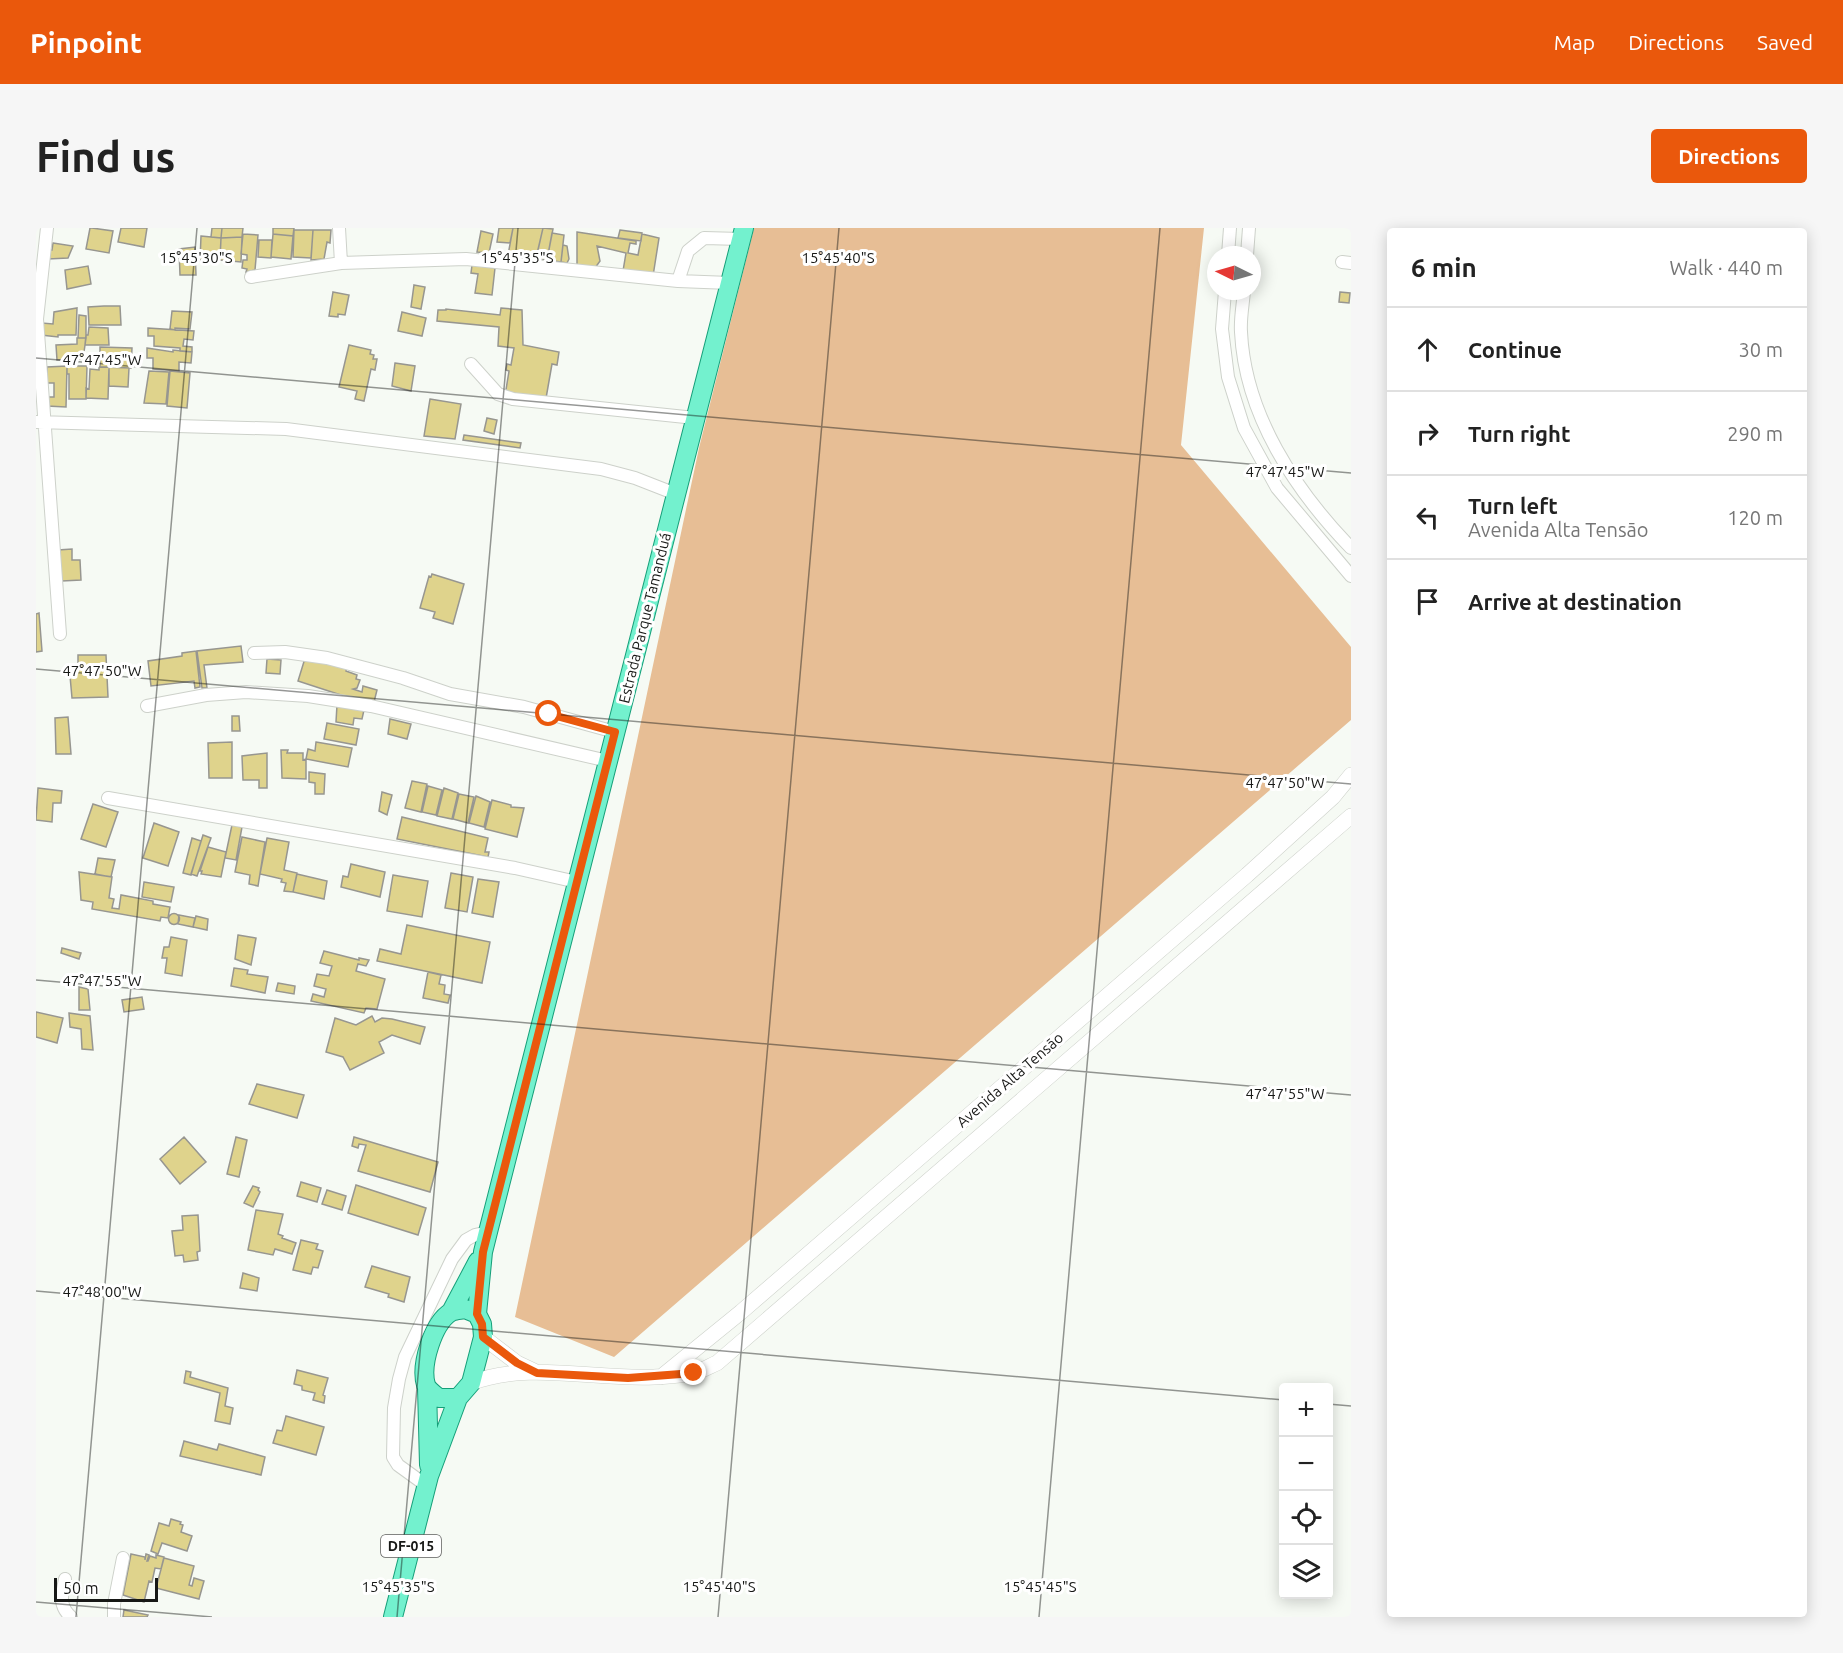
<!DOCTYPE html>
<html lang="en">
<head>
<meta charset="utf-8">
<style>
  :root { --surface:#fff; --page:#f6f6f6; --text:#222; --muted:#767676; --line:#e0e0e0; --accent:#ea580c }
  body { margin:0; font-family:Ubuntu,sans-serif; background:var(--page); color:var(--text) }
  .controls { position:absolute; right:18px; bottom:18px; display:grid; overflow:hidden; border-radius:6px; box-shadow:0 3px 15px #0003 }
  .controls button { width:54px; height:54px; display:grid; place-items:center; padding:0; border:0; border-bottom:2px solid var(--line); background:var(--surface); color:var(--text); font:30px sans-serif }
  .compass { position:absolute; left:1171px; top:18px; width:54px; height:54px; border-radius:50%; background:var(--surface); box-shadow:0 3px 15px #0003; rotate:275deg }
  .scale { position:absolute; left:18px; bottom:15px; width:104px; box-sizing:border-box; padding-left:6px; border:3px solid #171816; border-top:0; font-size:16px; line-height:21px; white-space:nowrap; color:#171816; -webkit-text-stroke:4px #fff; paint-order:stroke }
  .stop { position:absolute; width:18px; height:18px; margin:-14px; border:4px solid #ea580c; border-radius:50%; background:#fff }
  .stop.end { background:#ea580c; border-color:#fff; box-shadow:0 2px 6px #0008 }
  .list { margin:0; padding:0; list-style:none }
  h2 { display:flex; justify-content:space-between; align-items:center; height:78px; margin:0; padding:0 24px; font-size:26px }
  h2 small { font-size:20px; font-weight:400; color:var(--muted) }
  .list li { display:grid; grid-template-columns:39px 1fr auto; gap:18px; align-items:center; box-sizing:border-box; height:84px; padding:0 24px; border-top:2px solid var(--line) }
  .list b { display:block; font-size:22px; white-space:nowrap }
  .list p { margin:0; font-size:20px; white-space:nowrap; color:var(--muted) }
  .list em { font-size:20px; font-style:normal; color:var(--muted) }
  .icon { flex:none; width:33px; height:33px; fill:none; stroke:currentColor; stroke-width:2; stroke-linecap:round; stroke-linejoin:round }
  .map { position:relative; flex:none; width:1315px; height:1389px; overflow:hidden; border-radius:6px }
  header { display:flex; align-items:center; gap:36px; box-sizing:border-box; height:84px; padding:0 30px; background:var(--accent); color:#fff }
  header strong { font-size:28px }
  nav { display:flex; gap:33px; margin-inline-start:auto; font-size:21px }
  .intro { display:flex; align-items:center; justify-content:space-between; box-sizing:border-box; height:144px; padding:0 36px }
  h1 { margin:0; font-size:42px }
  .button { padding:15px 27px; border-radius:6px; background:var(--accent); color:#fff; font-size:21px; font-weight:700 }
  main { display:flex; gap:36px; padding:0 36px }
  aside { flex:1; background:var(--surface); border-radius:6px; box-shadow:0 3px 15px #0003 }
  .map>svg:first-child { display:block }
</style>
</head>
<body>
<header>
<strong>Pinpoint</strong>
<nav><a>Map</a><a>Directions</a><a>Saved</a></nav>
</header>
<div class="intro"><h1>Find us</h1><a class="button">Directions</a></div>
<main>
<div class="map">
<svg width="1315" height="1389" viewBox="0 0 1315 1389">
  <rect width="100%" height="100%" fill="#f6faf4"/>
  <path fill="#e7be95" d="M718 0H1168L1145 217 1315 419V492L578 1129 479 1089 663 220Z"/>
  <path fill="#dfd38c" stroke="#979690" stroke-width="1.5" d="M56 0 77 3 73 25 50 21 54 0Z
    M85 0H111L108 19 82 14Z
    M176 0H186L185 10 175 9Z
    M186 0H207L206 9 185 10Z
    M237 0H258L257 8 237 6Z
    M463 0H477L474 15 461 14Z
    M477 0H507L500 31 472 27Z
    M507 0 517 1 511 32 500 30Z
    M258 2H277L275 30 257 29Z
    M277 2H295L294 15 291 14 288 31 275 32Z
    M584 2 606 5 605 13 582 10Z
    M445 3 457 6 453 25 441 24Z
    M541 4 600 13V16L594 15 592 25 602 27 606 6 623 10 617 48 587 43 590 25 561 18 564 33 559 40 541 37Z
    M516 5 528 7 525 34 511 32Z
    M207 6 222 7 219 42 210 44 211 41 206 40 207 32H211V27L205 26Z
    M237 6 257 8 255 31 235 29Z
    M165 8 185 10 184 31H177V34L164 33Z
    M206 9 205 34 184 32 185 10Z
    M223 12H236L235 30 222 29Z
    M17 15 37 18 32 30 12 31 13 22H16Z
    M527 17 531 18 533 31 531 35 525 34Z
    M159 19 160 47H144L143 21Z
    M436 37 459 40 456 67 439 65 442 46 435 45Z
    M52 38 55 56 31 61 29 42Z
    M378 57 389 59 385 81 375 79Z
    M297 64 313 67 309 87 302 86V89L293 88Z
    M1304 64 1314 65 1313 75 1303 74Z
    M68 78H84L85 97H53L52 79Z
    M41 80 40 107H22V109L5 107 6 95 17 96 18 84Z
    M465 80 486 82 487 117 523 124 521 137 516 136 509 176 469 168 473 143 470 142 471 136 475 137 478 120 462 118 463 99 401 93 402 82H410V81L464 87Z
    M136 83 156 84 154 101 139 100V102L134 101Z
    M366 84 390 90 386 108 362 103Z
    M43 87 50 88V110H42Z
    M53 99 72 100 73 117H49L50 107H52Z
    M112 100 158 103 157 112 148 111 147 118 156 119V124L144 123V120L118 118V108H112Z
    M41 110H50L47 131 21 132 20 117 41 116Z
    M313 117 335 122 334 126 338 127 337 131H341L339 142 335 141 328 173 319 171 321 163 303 159Z
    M64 119 96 120 95 140 64 139Z
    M111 120 137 124V122L156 124 155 135 143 134V143L117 141V130H111Z
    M359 135 379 138 375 163 356 158Z
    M31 138 30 179 11 178 10 169H18V155H11V139Z
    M31 138H51L50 171H33V146H31Z
    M63 139H73L72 171 50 170V160L53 161 54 141 63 142Z
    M73 139 93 140 92 159 73 158Z
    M113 143 133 144 130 176 108 175Z
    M134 143 154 145 151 180 131 178Z
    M394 171 425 176 419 211 388 208Z
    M451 190 461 192 458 206 448 203Z
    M428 207 485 215 484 220 427 212Z
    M36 321V332H44L45 352 26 353 22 322Z
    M396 346 428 356 417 396 397 390 399 384 384 380 393 348 395 349Z
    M3 385 6 423 0 424V386Z
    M205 418 207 434 168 437 171 460H166L161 423Z
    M160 423 164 459 159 460 158 453 115 458 112 433 146 428V425Z
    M42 427H70L72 469 36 470 33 437H42Z
    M270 427 311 440 310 443 321 447 320 451 324 452 321 460 317 461 326 464 327 458 341 462 338 474 314 470 262 453Z
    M231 431 245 432 244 446 230 445Z
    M301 477 328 482 326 491 318 490 317 497 300 494Z
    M196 488H203L204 503H196Z
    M32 489 35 526H20L19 490Z
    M354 491 375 496 371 511 352 506Z
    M291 495 323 501 320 517 288 511Z
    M196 514V550H173L172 515Z
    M280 514 316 520 312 539 270 531 272 521 279 523Z
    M245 522H252L251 525H267V532L270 531V551L246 550Z
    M231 525V560H223V552H207L206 528Z
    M273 544 289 546 288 566H279V555L273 554Z
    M376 553 391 556 385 584 369 580Z
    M392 558 406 562 400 587 386 584Z
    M2 560 26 563 25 575H17L16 594 0 592Z
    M408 560 422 565 416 591 401 588Z
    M346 564 356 567 351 587 343 583Z
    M423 566 438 569 432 595 417 591Z
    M440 568 454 574 448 599 433 595Z
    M456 572 475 577V579L488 580 481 609 449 601Z
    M57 576 82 584 70 619 45 611Z
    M366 589 452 610 449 624H453L452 629 361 611Z
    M118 595 143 604 132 638 107 630Z
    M196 597 206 599 200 632 189 630Z
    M167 607 175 610 161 648 155 646Z
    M206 609 229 614 222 658 213 656 214 647 199 644Z
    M156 610 165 613 155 647 147 645Z
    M231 610 253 614 248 642 261 645 257 664 248 663 250 655 245 654 246 651 224 646Z
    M172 619 190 624 185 649 165 646 166 643H164Z
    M62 630 79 632 75 649 59 646Z
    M315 636 349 644 344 669 305 659 307 648 312 649Z
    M43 644 76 649 73 670 78 671 76 680 83 681 85 667 117 673V676L134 679 132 690 125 689 124 693 56 681 57 674 45 672Z
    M415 645 437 649 431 684 409 680Z
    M261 646 291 653 288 671 257 664Z
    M357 647 392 653 386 689 351 683Z
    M442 651 463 654 457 689 436 685Z
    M108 654 138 659 135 674 106 669Z
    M132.5 691a5.5 5.5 0 1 1 11 0a5.5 5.5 0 1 1-11 0Z
    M143 687 159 690 157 699 142 696Z
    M160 688 172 691 171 702 157 699Z
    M371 697 454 714 446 755 341 733 344 721 365 726Z
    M202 707 220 710 215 737 199 731Z
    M135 709 151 712 146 748 129 745 131 730H126L128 719H133Z
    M26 720 45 725 43 731 25 725Z
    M288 723 323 732V730L333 732 330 738 322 736 320 743 349 751 341 781 330 780 328 785 275 773 277 766 288 769 290 761 278 758 281 746 293 748 296 738 284 735Z
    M198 740 212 742 211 746 232 749 229 765 195 758Z
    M392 744 405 747 403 756 409 757 408 766 414 767 412 775 387 770Z
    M242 755 259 758 258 766 240 763Z
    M43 759 52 761 54 782H43Z
    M106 769 108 781 88 784 86 772Z
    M0 784 27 790 21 815 0 809Z
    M33 785 54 788 57 822 46 821 45 801 34 799Z
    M336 788 339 794 346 790 356 791 389 799 384 816 356 807 343 814 348 825 314 842 307 829 290 824 299 790 320 797Z
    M221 856 268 867 261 890 213 876Z
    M148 909 170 934 144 956 124 931Z
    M200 909 211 912 203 949 191 946Z
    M318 909 402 934 394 964 322 943 330 917 323 916 322 920 316 918Z
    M265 954 285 960 281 974 261 968Z
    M320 957 390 980 382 1007 312 985Z
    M217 958 223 960 222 962 224 964 217 979 208 975Z
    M291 962 310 968 306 982 286 976Z
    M220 982 247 986 242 1006 247 1008 246 1010 260 1015 256 1026 239 1021 237 1027 212 1022Z
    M162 987 164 1023 161 1024 162 1032 148 1034 147 1027 139 1028 136 1003 147 1002 146 988Z
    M265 1012 282 1016 280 1021 287 1023 282 1040 277 1039 275 1046 257 1042Z
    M336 1038 374 1049 368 1074 352 1069 353 1066 329 1059Z
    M207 1045 223 1050 221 1063 204 1060Z
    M261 1142 292 1150 287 1167 289 1168 288 1175 277 1172 279 1165 266 1162V1158L258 1156Z
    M150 1143 155 1144 154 1149 192 1160 189 1178 197 1180 194 1196 179 1193 184 1165 148 1155Z
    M250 1188 288 1199 280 1227 237 1215 241 1202 246 1203Z
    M148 1213 181 1222 183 1216 229 1229 225 1247 144 1228Z
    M135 1291 145 1294 144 1296 147 1297 145 1304 156 1308 151 1323 126 1315 122 1326 115 1323 123 1295 133 1298Z
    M95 1326 109 1329V1332L110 1326 113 1327 111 1333H112L114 1328 120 1330V1327L128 1329 125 1341 119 1340 116 1354 113 1353 108 1374 87 1367Z
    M128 1330 158 1338 153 1357 156 1358 158 1350 168 1353 163 1371 120 1360Z
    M88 1382 112 1387 111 1389H87Z"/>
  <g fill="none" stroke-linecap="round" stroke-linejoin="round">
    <defs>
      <path id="minor" d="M11 0 1 91 24 406
        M303 0 305 35
        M1192 27 1194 0
        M1211 27 1213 0
        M1306 34 1315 35
        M215 49 305 35 430 31 642 53 694 55
        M642 53 652 23 668 10 705 11
        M1189 63 1186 101 1192 149 1208 200 1241 260 1315 348
        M1208 63C1207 76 1204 91 1205 104 1209 187 1259 262 1315 320
        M435 136 462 166 477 171 659 190
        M0 194 250 201 565 241 599 250 640 266
        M218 425 249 424 291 430 367 450 414 466 488 479 579 504
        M111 478 170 467 210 464 272 468 335 478 572 533
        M72 570 479 640 541 654
        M391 1258 362 1237 357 1229 358 1180 363 1151 369 1129 416 1031 430 1012 439 1007 452 1004
        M29 1351C26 1367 22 1377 35 1389
        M78 1389V1376L87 1330"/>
      <path id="tertiary" d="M447 1109 481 1135 498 1143
        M625 1149 705 1084 1211 647 1297 569 1315 547
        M435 1155C492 1133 558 1152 618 1149 631 1148 648 1148 660 1144 667 1142 674 1138 681 1135L1315 588"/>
      <path id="primary" d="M429 1081 441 1086 446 1096 447 1109 435 1155 422 1170H403C398 1166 392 1162 390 1157 384 1137 397 1095 415 1084 419 1082 425 1082 429 1081Z
        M415 1084 442 1033
        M441 1086 447 1024 452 1004 708 0
        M391 1159 393 1237
        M357 1389 393 1248 422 1170"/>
    </defs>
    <use href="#minor" stroke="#cdd1ca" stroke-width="14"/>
    <use href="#tertiary" stroke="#cdd1ca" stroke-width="16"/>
    <use href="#primary" stroke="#169f79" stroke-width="20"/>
    <use href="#minor" stroke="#fff" stroke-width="12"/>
    <use href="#tertiary" stroke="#fff" stroke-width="15"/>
    <use href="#primary" stroke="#73f1ce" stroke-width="18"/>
  </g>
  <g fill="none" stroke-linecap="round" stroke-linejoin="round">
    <path stroke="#ea580c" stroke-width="8" d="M513 486 579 504 447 1024 441 1086 446 1096 447 1109 481 1135 501 1145 592 1150 658 1145"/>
  </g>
  <path fill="none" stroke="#171816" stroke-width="1.5" stroke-opacity="0.45" d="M0 130 1315 245M0 441 1315 556M0 752 1315 867M0 1063 1248 1172M1292 1176 1315 1178M0 1374 176 1389M40 1389 161 0M361 1389 482 0M682 1389 803 0M1003 1389 1124 0"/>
  <g text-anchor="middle" stroke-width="6" stroke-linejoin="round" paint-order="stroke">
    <rect fill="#fff" stroke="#5d5d5c" stroke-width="1.5" x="345" y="1307" width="60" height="22" rx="4.5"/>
    <g font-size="14" font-weight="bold" fill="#171816">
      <text x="375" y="1323">DF-015</text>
    </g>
    <g font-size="15" fill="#171816" stroke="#fff">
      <text transform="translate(609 390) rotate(-76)" y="5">Estrada Parque Tamanduá</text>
      <text transform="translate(974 852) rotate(-41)" y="5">Avenida Alta Tensāo</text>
    </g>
  </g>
  <g font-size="15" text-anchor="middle" fill="#171816" stroke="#fff" stroke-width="6" stroke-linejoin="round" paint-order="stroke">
    <text x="160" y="35">15°45'30"S</text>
    <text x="481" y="35">15°45'35"S</text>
    <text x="802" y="35">15°45'40"S</text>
    <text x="66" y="137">47°47'45"W</text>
    <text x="1249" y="249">47°47'45"W</text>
    <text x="66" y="448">47°47'50"W</text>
    <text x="1249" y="560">47°47'50"W</text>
    <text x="66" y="758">47°47'55"W</text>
    <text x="1249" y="871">47°47'55"W</text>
    <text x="66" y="1069">47°48'00"W</text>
    <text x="362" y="1364">15°45'35"S</text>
    <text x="683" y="1364">15°45'40"S</text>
    <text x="1004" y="1364">15°45'45"S</text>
  </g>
</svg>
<div class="controls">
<button>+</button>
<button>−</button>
<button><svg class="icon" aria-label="locate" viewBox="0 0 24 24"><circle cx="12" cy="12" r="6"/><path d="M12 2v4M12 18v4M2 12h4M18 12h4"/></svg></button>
<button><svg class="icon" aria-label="layers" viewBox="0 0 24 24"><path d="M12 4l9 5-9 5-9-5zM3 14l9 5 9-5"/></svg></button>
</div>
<svg class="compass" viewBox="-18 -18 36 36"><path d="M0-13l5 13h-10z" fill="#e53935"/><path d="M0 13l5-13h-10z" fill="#767676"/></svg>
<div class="scale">50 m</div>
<div class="stop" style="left:513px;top:486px"></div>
<div class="stop end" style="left:658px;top:1145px"></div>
</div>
<aside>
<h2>6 min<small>Walk · 440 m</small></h2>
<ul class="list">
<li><svg class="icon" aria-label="ahead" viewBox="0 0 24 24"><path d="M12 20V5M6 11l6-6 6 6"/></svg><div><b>Continue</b></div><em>30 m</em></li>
<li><svg class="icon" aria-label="right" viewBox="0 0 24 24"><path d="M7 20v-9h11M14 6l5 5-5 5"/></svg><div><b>Turn right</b></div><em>290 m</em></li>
<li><svg class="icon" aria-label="left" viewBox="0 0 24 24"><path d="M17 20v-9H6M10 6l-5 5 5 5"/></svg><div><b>Turn left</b><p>Avenida Alta Tensāo</p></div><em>120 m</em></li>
<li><svg class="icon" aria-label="arrive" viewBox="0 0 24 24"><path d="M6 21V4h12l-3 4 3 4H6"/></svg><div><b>Arrive at destination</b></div></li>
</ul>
</aside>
</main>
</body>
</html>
